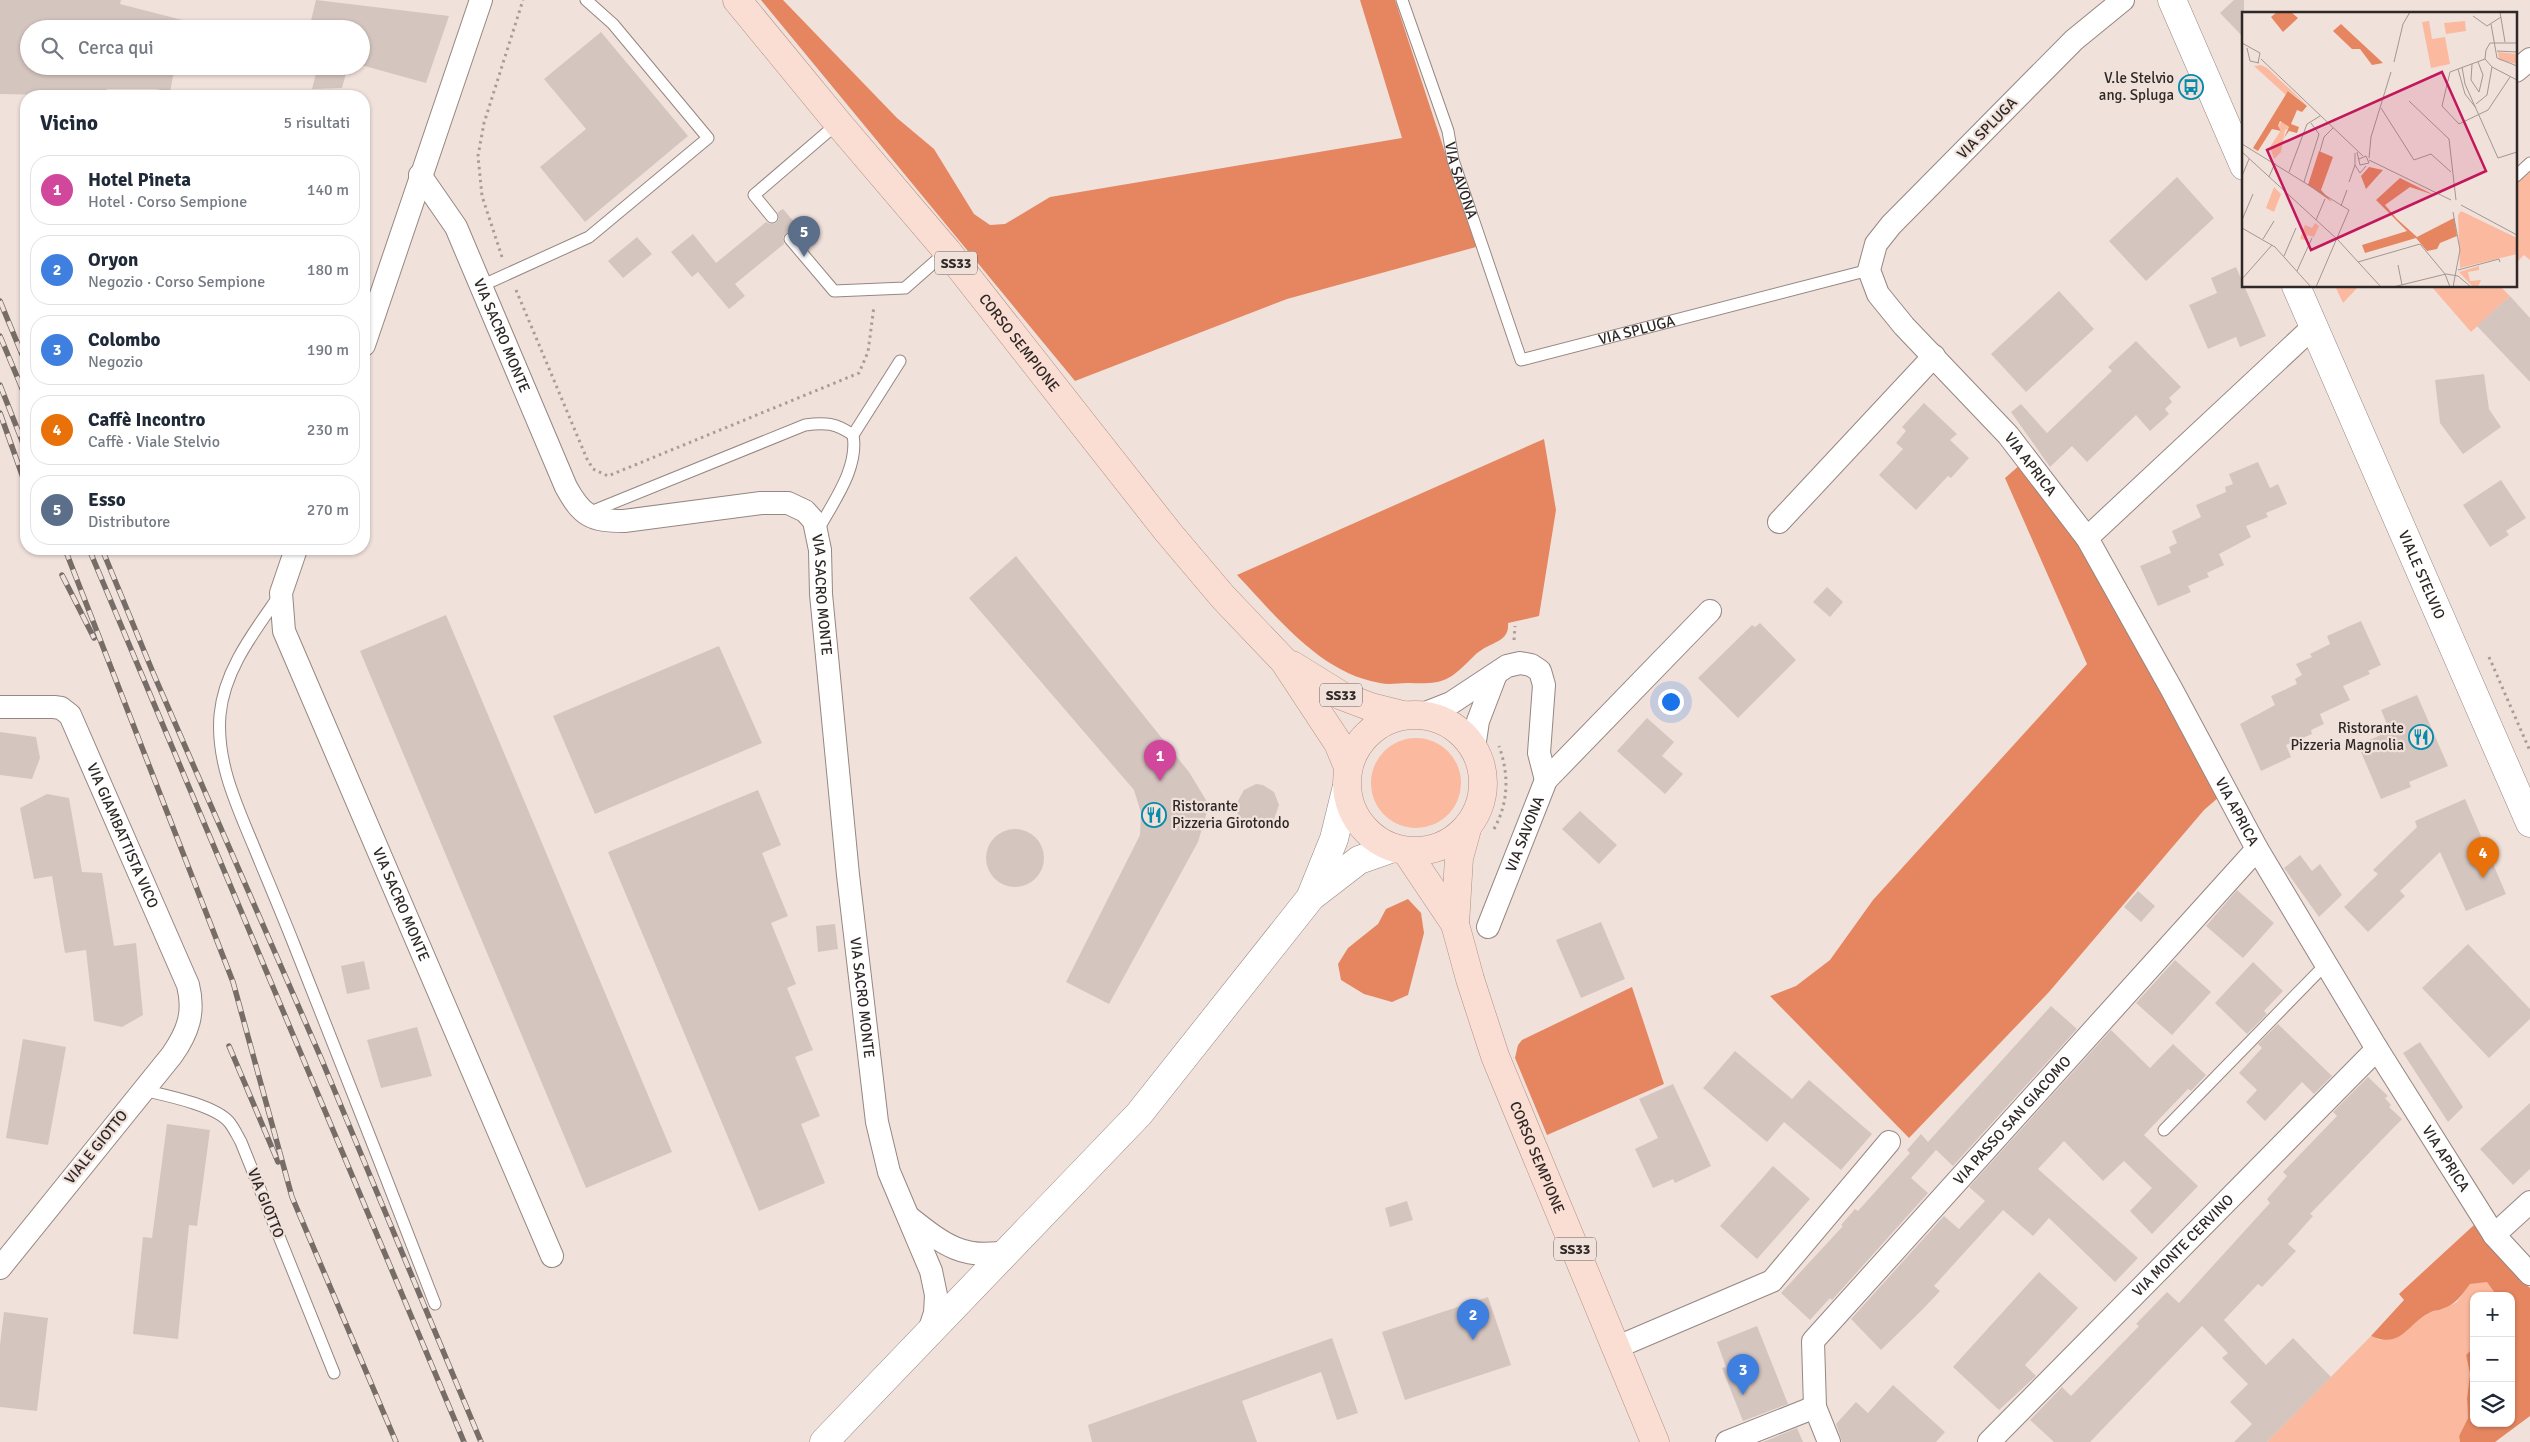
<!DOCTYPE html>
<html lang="it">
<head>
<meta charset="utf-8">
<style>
  :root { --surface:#fff; --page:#f2f2f3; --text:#1f2937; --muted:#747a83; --line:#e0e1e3; --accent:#ea580c }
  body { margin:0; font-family:Signika,sans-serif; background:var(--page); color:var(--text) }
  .controls { position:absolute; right:15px; bottom:15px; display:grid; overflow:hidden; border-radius:10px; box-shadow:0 1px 4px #0004 }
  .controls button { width:45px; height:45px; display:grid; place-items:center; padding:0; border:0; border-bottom:1px solid var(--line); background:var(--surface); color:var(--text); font:25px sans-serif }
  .you { position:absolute; left:1670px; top:701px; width:18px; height:18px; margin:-12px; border:4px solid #fff; border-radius:50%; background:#1a73e8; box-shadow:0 0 0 8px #1a73e833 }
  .badge { display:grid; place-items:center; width:32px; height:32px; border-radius:50%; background:var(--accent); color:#fff; font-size:16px; font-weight:700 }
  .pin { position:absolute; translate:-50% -41px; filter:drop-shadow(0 1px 2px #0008) }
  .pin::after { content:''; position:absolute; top:26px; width:18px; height:15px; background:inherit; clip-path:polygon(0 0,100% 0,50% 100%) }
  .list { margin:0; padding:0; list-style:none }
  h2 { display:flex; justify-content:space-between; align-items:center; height:65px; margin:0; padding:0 20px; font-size:21px }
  h2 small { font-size:16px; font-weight:400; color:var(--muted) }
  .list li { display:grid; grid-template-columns:32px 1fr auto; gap:15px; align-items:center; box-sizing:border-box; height:70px; margin:0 10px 10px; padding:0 10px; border:1px solid var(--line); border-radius:20px }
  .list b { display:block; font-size:19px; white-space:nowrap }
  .list p { margin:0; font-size:16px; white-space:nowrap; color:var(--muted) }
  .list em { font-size:16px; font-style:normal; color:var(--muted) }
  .icon { flex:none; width:28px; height:28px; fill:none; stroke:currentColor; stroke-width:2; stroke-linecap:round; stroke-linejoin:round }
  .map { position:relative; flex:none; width:2530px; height:1442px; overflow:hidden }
  .search { position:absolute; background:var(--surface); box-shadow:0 1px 4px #0004; left:20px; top:20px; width:350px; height:55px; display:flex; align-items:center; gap:12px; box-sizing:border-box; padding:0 18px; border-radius:28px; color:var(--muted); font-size:19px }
  .panel { position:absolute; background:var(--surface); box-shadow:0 1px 4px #0004; left:20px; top:90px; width:350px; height:465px; border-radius:20px }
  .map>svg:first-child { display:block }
</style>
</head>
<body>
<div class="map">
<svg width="2530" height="1442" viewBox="0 0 2530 1442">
  <rect width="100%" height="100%" fill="#f1e1db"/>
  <path fill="#fbb99f" d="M2530 167V260L2524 255 2516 263V179Z
    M2335 286H2359L2343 303Z
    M2431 286H2500L2510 296 2471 332Z
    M1371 783a45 45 0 1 1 90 0a45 45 0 1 1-90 0Z
    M2487 1281 2497 1296H2474V1347L2466 1355 2470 1374 2467 1398 2468 1418 2459 1436 2460 1442H2267L2371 1336 2380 1340 2431 1312 2443 1309 2457 1302 2470 1284Z"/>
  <path fill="#e58660" d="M761 0H783L897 118 934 149 974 214 990 225 1005 224 1050 197 1402 138 1360 0H1395L1476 247 1287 299 1075 381Z
    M1544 439 1556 510 1539 616 1508 623C1510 644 1488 641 1473 657 1447 683 1443 684 1407 683 1398 683 1389 685 1380 683 1320 673 1277 617 1237 575Z
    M2021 464 2085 551 2219 797 2204 810 2049 992 1909 1138 1770 996 1796 986 1830 960 1873 900 2087 664 2005 478Z
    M1408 899 1421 913 1424 933 1408 995 1392 1002 1364 994 1341 980 1338 964 1348 948 1378 924 1386 909Z
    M1632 987 1664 1084 1547 1135 1515 1058 1518 1045 1522 1040Z
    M2474 1225 2487 1243 2530 1288V1416L2495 1442H2460L2459 1436 2468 1418 2467 1398 2470 1374 2466 1355 2474 1347V1423H2511V1296H2497L2487 1282 2470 1284C2462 1295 2455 1305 2442 1309 2439 1311 2434 1310 2431 1312 2408 1322 2402 1350 2371 1336L2404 1300 2399 1294Z"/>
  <path fill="#d5c5bf" d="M0 0H121L120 4 190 22 189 29H29V66H175L170 92 156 89H107L105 96 0 94Z
    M316 0 449 16 426 83 361 65V29H309Z
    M2234 0H2244V38L2220 13Z
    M601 32 688 136 585 222 540 167 586 129 544 79Z
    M318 66H348L342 88 312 89Z
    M2177 177 2214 218 2146 281 2109 241Z
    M783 209 801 230 796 234 792 232 786 233 783 237 784 244 735 284 745 296 729 309 698 272 692 277 671 252 693 234 716 263 766 222 770 224 776 223 779 219 778 212Z
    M637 237 652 254 623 278 608 261Z
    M2236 267 2266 336 2240 347 2236 337 2208 349 2189 305 2217 293 2211 278Z
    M2059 291 2094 329 2026 392 1991 354Z
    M2510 296 2530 318V382L2477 326Z
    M2136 341 2181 387 2169 398 2172 402 2165 409 2169 414 2150 431 2136 415 2087 462 2072 446 2050 467 2011 412 2021 404 2047 433 2112 371 2108 367Z
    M2484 374 2489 409 2501 427 2463 454 2440 423 2435 380Z
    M1924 403 1957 434 1950 440 1969 458 1951 478 1948 476 1916 510 1879 475 1903 449 1896 443 1906 431 1902 427Z
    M2258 462 2270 488 2278 484 2287 504 2266 513 2268 517 2246 526 2251 537 2219 554 2224 565 2207 573 2209 577 2188 586 2191 592 2158 606 2140 566 2171 553 2169 547 2177 543 2172 531 2201 517 2196 505 2226 492 2225 487 2233 484 2229 474Z
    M2501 480 2526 518 2506 531 2509 535 2490 547 2463 505Z
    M1016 556 1189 772 1209 805 1198 842 1109 1004 1066 982 1140 835 1141 813 1134 790 969 598Z
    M1827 587 1843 602 1830 617 1813 602Z
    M446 615 672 1152 586 1188 360 651Z
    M2361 621 2381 665 2368 671 2370 674 2343 686 2350 700 2320 714 2324 724 2311 730 2312 734 2286 745 2291 757 2261 771 2240 724 2275 705 2271 696 2297 684 2295 679 2302 675 2296 664 2312 657 2310 654 2330 644 2327 636Z
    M1760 623 1796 660 1738 718 1698 678 1752 625 1755 627Z
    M719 646 762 743 595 814 553 716Z
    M2417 695 2448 766 2409 782 2411 787 2381 799 2358 745 2390 731 2381 710Z
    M1647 718 1674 742 1662 756 1683 774 1665 794 1617 751Z
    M0 732 36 737 40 758 32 779 0 775Z
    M1256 784 1263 785 1274 792 1279 805 1274 819 1262 826 1248 824 1242 820 1234 808 1244 790Z
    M758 790 781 845 762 853 788 916 771 923 796 984 787 988 813 1050 795 1057 820 1116 801 1124 825 1183 759 1211 608 852Z
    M47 794 69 798 82 872 102 873 114 946 136 943 143 1015 122 1027 94 1021 86 950 65 953 52 876 34 879 20 808Z
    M2465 799 2506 894 2466 911 2440 852 2400 891 2405 896 2368 932 2344 907 2378 874 2373 870 2417 827 2415 821Z
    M1580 811 1617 845 1599 864 1562 829Z
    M986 858a29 29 0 1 1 58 0a29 29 0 1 1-58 0Z
    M2300 855 2312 871 2320 864 2342 895 2319 917 2284 868Z
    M2237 890 2274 923 2243 958 2206 926Z
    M2138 891 2155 906 2141 922 2124 907Z
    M1601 922 1625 979 1581 998 1556 940Z
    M835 924 838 949 818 952 816 926Z
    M2468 944 2530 1009V1019L2489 1058 2422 988Z
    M2175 960 2211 992 2172 1035 2136 1003Z
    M364 961 370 989 347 994 341 966Z
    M2253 962 2283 991 2264 1011 2267 1014 2247 1034 2215 1003Z
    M2051 1006 2077 1029 1953 1166 1932 1146 1936 1150 1911 1178 1928 1193 1832 1300 1830 1298 1810 1320 1781 1293 1843 1226 1841 1225 1855 1209 1858 1211 1910 1153 1907 1150 1921 1134 1928 1142Z
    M2278 1024 2332 1076 2314 1094 2302 1082 2265 1121 2246 1102 2257 1090 2239 1073 2262 1048 2258 1044Z
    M417 1027 432 1076 381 1088 367 1040Z
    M2111 1030 2150 1068 2173 1044 2206 1075 2191 1091 2188 1089 2144 1135 2198 1186 2152 1234 2130 1211 2152 1188 2124 1161 2103 1181 2064 1141 2038 1169 2138 1258 2115 1282 2049 1218 2033 1236 2003 1210 1934 1286 1940 1291 1923 1309 1881 1350 1851 1319 1944 1216 1959 1229 1985 1201 1969 1187Z
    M23 1039 66 1047 48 1145 6 1138Z
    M2420 1042 2463 1107 2448 1122 2403 1053Z
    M1735 1051 1792 1099 1809 1080 1872 1134 1841 1170 1784 1122 1767 1142 1703 1088Z
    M2368 1077 2388 1096 2385 1098 2391 1105 2389 1107 2402 1119 2310 1214 2313 1216 2288 1244 2296 1251 2262 1287 2258 1284 2224 1320 2266 1365 2293 1338 2331 1377 2267 1442H2234L2252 1424 2230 1402 2248 1384 2222 1358 2228 1353 2202 1326 2090 1442H2054L2030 1420 2062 1387 2071 1396 2139 1326 2136 1324 2167 1292 2179 1303 2270 1203 2267 1199 2287 1176 2283 1172 2337 1116 2333 1112Z
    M1673 1084 1711 1166 1675 1183 1673 1179 1653 1188 1635 1149 1658 1138 1639 1099Z
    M2530 1103V1169L2513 1185 2480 1149Z
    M167 1124 210 1130 197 1226 189 1225 178 1339 133 1334 143 1237 152 1238Z
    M1773 1166 1810 1199 1757 1259 1720 1226Z
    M1407 1201 1413 1220 1390 1227 1385 1208Z
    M2039 1272 2078 1308 2025 1365 2036 1376 1999 1410 1953 1367Z
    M1488 1297 1511 1365 1405 1400 1382 1332Z
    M4 1312 48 1318 37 1411 0 1407V1345Z
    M1757 1326 1788 1404 1743 1421 1722 1368 1726 1367 1717 1342Z
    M1332 1338 1358 1413 1337 1420 1321 1372 1242 1401 1257 1442H1092L1088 1425Z
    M1893 1385 1945 1432 1936 1442H1842L1836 1424 1856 1402 1868 1413Z
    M1797 1428 1803 1442H1763Z"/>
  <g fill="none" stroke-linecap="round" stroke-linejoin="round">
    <defs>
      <g id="lane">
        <path id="s1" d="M1402 0 1448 131 1453 160 1521 360 1869 270"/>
        <path d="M2516 176 2530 163"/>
        <path d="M772 217 754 195 838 123"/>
        <path d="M790 239 834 291 905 288 947 251"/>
        <path d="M481 286 589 237 708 138 613 24 586 0"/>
        <path d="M588 513 805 425C825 422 836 423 853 435"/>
        <path d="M818 530C833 502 859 468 853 435L900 361"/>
        <path d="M279 596C254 632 224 670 220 715 216 762 237 806 254 847 268 881 282 914 295 947 342 1065 389 1185 435 1304"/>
        <path d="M143 1090C164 1095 215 1105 229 1122 234 1128 237 1135 241 1142L334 1373"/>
        <path d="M2164 1130 2326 964"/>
      </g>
      <g id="street">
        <path id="s2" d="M2123 0 2074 40 1891 225 1876 244 1869 270 1878 294 1904 326 2008 435 2087 538 2172 690 2257 849 2377 1049 2494 1235 2530 1274"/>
        <path d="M2516 71 2530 59"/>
        <path id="s3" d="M420 175 456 227 566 487C582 516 591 521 624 521L761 503H788L805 511 814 521 820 550 821 594 848 875 877 1122 889 1172 931 1271 936 1295 935 1313 928 1334"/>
        <path d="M364 345 481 0"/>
        <path d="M1779 522 1934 356"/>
        <path d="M2087 538 2313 327"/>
        <path id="s4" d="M296 549 281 593 284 631 552 1256"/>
        <path id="s5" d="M0 707H54L61 708 70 715 188 985C195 1013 188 1032 172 1055L0 1268"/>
        <path d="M1423 714 1451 703 1507 666 1520 663 1531 665 1540 671 1544 685 1539 753 1546 780"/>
        <path d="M1474 748 1478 721 1496 674"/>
        <path id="s6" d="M1488 927 1546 780 1710 611"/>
        <path d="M910 1218C944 1245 965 1261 1009 1251"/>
        <path d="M2494 1235 2530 1202"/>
        <path d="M1615 1348 1772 1281 1889 1142"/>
        <path d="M1727 1442 1815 1407"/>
        <path id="s7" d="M1829 1442 1815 1407 1813 1341 2257 849"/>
        <path id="s8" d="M1989 1442 2377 1049"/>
      </g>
      <g id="secondary">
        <path d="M2172 0 2244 166"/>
        <path id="s9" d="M2296 286 2530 823"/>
        <path d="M1311 896 1334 839 1346 790"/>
        <path d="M824 1442 1139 1114 1311 897 1359 860 1393 848"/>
      </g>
      <g id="primary">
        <path id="s10" d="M737 0 838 123 947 251 1168 532 1223 597 1284 661 1338 743 1348 767"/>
        <path d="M1292 665 1342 696 1371 707 1403 715"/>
        <circle cx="1415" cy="783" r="68"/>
        <path id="s11" d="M1467 829 1459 858 1455 924 1470 979 1495 1056 1655 1442"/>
        <path d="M1406 851 1455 924"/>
      </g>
    </defs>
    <use href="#lane" stroke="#968782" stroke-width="13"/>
    <use href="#street" stroke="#968782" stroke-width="24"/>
    <use href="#secondary" stroke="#968782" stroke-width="29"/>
    <use href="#primary" stroke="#b19083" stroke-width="29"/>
    <path stroke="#a99d98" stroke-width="3" stroke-dasharray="2.5 4" stroke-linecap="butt" d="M502 257 482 196 478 156 484 123 523 0
      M516 290 587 459 593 469 608 476 859 373 868 352 874 306
      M1514 640 1515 626
      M2489 657 2530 751
      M1494 829C1509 802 1509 774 1499 746"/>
    <use href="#lane" stroke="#fff" stroke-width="11"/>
    <use href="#street" stroke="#fff" stroke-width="22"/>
    <use href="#secondary" stroke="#fff" stroke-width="28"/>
    <use href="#primary" stroke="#fbded3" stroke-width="28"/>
    <defs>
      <path id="rail" d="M0 301 26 364
        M0 336 26 398
        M0 385 26 451
        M0 413 26 486
        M50 549 51 552
        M65 549 233 982 292 1197 396 1442
        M89 549 464 1442
        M102 549 154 675 321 1058 481 1442
        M62 575 94 638
        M229 1046 278 1162"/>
    </defs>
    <use href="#rail" stroke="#766d69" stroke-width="5.5"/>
    <use href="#rail" stroke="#f1e1db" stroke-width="4" stroke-dasharray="11" stroke-linecap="butt"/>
  </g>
  <defs>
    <symbol id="bus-ring" viewBox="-11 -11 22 22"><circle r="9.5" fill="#f1e1db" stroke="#078bab" stroke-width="1.5"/><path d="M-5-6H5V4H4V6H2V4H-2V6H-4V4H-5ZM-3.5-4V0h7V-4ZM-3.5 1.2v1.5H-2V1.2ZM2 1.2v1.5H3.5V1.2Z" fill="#078bab"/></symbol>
    <symbol id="restaurant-ring" viewBox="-11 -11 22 22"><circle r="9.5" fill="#f1e1db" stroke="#078bab" stroke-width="1.5"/><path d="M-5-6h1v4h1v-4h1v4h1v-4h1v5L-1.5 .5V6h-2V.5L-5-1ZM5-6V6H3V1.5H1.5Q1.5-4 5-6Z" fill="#078bab"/></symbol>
  </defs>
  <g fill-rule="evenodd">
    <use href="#bus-ring" x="2177" y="73" width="28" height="28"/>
    <use href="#restaurant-ring" x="2407" y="723" width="28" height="28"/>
    <use href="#restaurant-ring" x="1140" y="801" width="28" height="28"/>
  </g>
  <g text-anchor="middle" stroke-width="4.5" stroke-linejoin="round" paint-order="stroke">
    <g fill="#f1e1db" stroke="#68605c" stroke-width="1">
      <rect x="935" y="251.5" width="42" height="23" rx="4"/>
      <rect x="1320" y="683.5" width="42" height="23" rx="4"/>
      <rect x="1554" y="1237.5" width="42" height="23" rx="4"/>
    </g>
    <g font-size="14" font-weight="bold" fill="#2e2826">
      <text x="956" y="268">SS33</text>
      <text x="1341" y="700">SS33</text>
      <text x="1575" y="1254">SS33</text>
    </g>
    <g font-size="15" fill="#2e2826" stroke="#f1e1db" text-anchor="end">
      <text x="2174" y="83">V.le Stelvio<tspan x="2174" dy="17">ang. Spluga</tspan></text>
      <text x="2404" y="733">Ristorante<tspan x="2404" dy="17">Pizzeria Magnolia</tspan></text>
      <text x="1172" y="811" text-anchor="start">Ristorante<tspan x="1172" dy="17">Pizzeria Girotondo</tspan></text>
    </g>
    <g font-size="15" fill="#2e2826" stroke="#f1e1db">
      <text transform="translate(1987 128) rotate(-46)" y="5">VIA SPLUGA</text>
      <text dy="5" stroke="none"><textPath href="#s1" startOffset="190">VIA SAVONA</textPath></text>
      <text dy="5" stroke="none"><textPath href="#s1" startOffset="499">VIA SPLUGA</textPath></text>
      <text dy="5" stroke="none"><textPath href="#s3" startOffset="181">VIA SACRO MONTE</textPath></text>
      <text dy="5" stroke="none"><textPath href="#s10" startOffset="444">CORSO SEMPIONE</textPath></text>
      <text dy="5" stroke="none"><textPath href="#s2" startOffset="629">VIA APRICA</textPath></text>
      <text dy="5" stroke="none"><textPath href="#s9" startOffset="315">VIALE STELVIO</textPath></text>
      <text dy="5" stroke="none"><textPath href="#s3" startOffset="690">VIA SACRO MONTE</textPath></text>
      <text dy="5" stroke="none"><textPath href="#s2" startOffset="1034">VIA APRICA</textPath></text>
      <text dy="5" stroke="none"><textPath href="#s6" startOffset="100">VIA SAVONA</textPath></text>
      <text dy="5" stroke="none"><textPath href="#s5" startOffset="204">VIA GIAMBATTISTA VICO</textPath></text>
      <text dy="5" stroke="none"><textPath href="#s4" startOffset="382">VIA SACRO MONTE</textPath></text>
      <text dy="5" stroke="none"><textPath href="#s3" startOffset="1095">VIA SACRO MONTE</textPath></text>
      <text dy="5" stroke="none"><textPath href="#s7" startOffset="401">VIA PASSO SAN GIACOMO</textPath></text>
      <text transform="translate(96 1147) rotate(-51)" y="5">VIALE GIOTTO</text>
      <text dy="5" stroke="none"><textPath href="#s11" startOffset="344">CORSO SEMPIONE</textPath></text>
      <text dy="5" stroke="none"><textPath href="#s2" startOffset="1439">VIA APRICA</textPath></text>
      <text transform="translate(266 1203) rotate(68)" y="5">VIA GIOTTO</text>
      <text dy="5" stroke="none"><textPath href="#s8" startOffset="276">VIA MONTE CERVINO</textPath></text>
    </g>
  </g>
  <g transform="translate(2242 12)">
    <rect width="275" height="275" fill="#f1e1db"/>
    <path d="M187 9 190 27 203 25 208 52 189 56 180 10ZM223 9 224 19 204 22 202 11ZM256 40 275 42V52L257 48ZM19 53 25 56 65 93 47 79 44 83 12 54ZM40 109 47 116 43 118 39 140 32 147 28 135 39 118 36 115ZM32 175 39 182 32 200 24 196ZM219 199 275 226V242L218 256 216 203ZM73 211 77 214 72 225 65 223 63 228 58 227 63 213 70 216ZM237 254V258L226 260 228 269 239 268 236 275H231L217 260Z" fill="#fbb99f"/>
    <path d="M35 0H49L56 6 41 20 29 5ZM99 12 141 51 130 53 118 37H110L91 19ZM46 79 65 94 60 100 55 98 49 112 57 115 55 121 47 119 42 126 47 115 38 109 36 114 39 119 30 117 16 139 11 136ZM77 139 91 145 79 178 90 190 66 173ZM127 155 141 158 124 177 119 164ZM158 166 192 183 168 175 143 193 155 207 175 225 212 206 215 224 198 231 195 237 185 239 174 226 123 241 120 233 165 219 134 188Z" fill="#e58660"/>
    <path fill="none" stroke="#a39793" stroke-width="1" d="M258 0 263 30M231 4 245 14 259 5M249 12 255 46 275 54M0 31 18 41 16 51M5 36 8 49 17 51M255 39 275 40M19 47 121 144M243 47 208 60 200 94 217 112 246 98 268 65M243 47 244 38 248 31H275M243 47 250 55 275 68M152 50 161 12 168 0M230 52 229 68 237 80 241 63 236 50M220 55 223 72 256 146 275 140M216 57 223 82 234 96M167 89 207 127 214 188M234 92 245 83 250 55M139 96 172 148 189 142 209 160M0 132 107 198 74 275M78 139 82 125 91 116M0 140 96 228 139 275M115 140 118 153 127 151 124 144 117 147M127 146 129 125 149 60M127 148 209 188M113 153 118 161 124 154M47 160 65 112 78 104M0 164 7 147M27 165 33 151M62 170 77 122 69 111M107 170 113 153V141M219 193 275 223M99 194 105 178M0 208 11 182M74 208 83 187M0 216 33 235 69 275M21 227 32 209M42 244 54 216M116 250 178 232 203 262 208 275M156 253 160 273M216 258 257 247 258 250M55 259 70 226M0 267 30 233M151 275 204 262 216 264 229 275M211 275 218 238 211 200"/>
    <path fill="#c2185b" fill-opacity="0.15" stroke="#c2185b" stroke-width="2.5" d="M200 60 244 159 69 238 25 138Z"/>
    <rect width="275" height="275" fill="none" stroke="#2e2826" stroke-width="2.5"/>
  </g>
</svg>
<div class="controls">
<button>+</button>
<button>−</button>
<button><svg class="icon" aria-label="layers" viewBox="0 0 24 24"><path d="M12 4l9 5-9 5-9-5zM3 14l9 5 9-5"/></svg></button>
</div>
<div class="you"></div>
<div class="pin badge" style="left:1160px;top:781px;background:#d1479c">1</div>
<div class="pin badge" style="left:1473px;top:1340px;background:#3f7fe0">2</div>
<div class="pin badge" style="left:1743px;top:1395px;background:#3f7fe0">3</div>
<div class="pin badge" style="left:2483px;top:878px;background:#e8710a">4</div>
<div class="pin badge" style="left:804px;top:257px;background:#5c6f8a">5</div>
<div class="search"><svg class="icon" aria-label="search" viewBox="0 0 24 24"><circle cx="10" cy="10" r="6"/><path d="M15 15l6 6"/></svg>Cerca qui</div>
<section class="panel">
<h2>Vicino<small>5 risultati</small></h2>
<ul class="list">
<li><span class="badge" style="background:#d1479c">1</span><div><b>Hotel Pineta</b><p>Hotel · Corso Sempione</p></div><em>140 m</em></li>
<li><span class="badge" style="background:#3f7fe0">2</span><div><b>Oryon</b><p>Negozio · Corso Sempione</p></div><em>180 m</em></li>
<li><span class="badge" style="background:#3f7fe0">3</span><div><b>Colombo</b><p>Negozio</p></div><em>190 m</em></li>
<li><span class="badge" style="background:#e8710a">4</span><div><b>Caffè Incontro</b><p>Caffè · Viale Stelvio</p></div><em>230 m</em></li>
<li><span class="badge" style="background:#5c6f8a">5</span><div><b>Esso</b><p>Distributore</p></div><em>270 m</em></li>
</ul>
</section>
</div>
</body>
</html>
